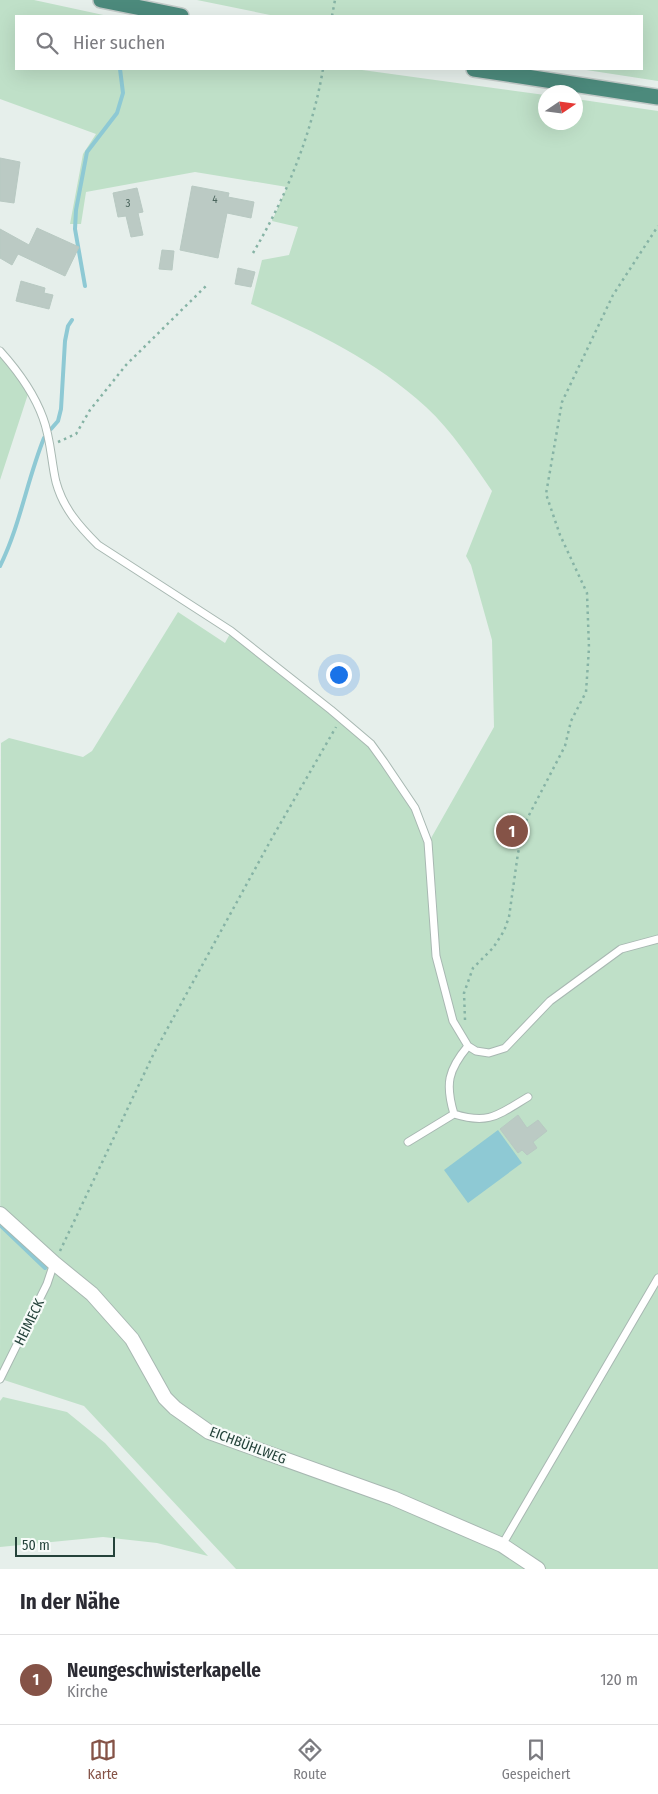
<!DOCTYPE html>
<html lang="de">
<head>
<meta charset="utf-8">
<style>
  :root { --surface:#fff; --page:#f7f7f7; --text:#2b2b33; --muted:#7c7c81; --line:#e1e1e2; --accent:#855347 }
  body { margin:0; font-family:"Fira Sans Condensed",sans-serif; background:var(--page); color:var(--text) }
  .compass { position:absolute; left:538px; top:85px; width:45px; height:45px; border-radius:50%; background:var(--surface); box-shadow:0 5px 20px #0002; rotate:77deg }
  .scale { position:absolute; left:15px; bottom:12px; width:100px; box-sizing:border-box; padding-left:5px; border:2px solid #24423a; border-top:0; font-size:14px; line-height:18px; white-space:nowrap; color:#24423a; -webkit-text-stroke:4px #f7fbf9; paint-order:stroke }
  .you { position:absolute; left:338px; top:674px; width:18px; height:18px; margin:-12px; border:4px solid #fff; border-radius:50%; background:#1a73e8; box-shadow:0 0 0 8px #1a73e833 }
  .badge { display:grid; place-items:center; width:32px; height:32px; border-radius:50%; background:var(--accent); color:#fff; font-size:16px; font-weight:700 }
  .pin { position:absolute; translate:-50% -50%; border:2px solid #fff; box-shadow:0 1px 5px #0006 }
  .list { margin:0; padding:0; list-style:none }
  h2 { display:flex; justify-content:space-between; align-items:center; height:65px; margin:0; padding:0 20px; font-size:21px }
  h2 small { font-size:16px; font-weight:400; color:var(--muted) }
  .list li { display:grid; grid-template-columns:32px 1fr auto; gap:15px; align-items:center; box-sizing:border-box; height:90px; padding:0 20px; border-top:1px solid var(--line) }
  .list b { display:block; font-size:19px; white-space:nowrap }
  .list p { margin:0; font-size:16px; white-space:nowrap; color:var(--muted) }
  .list em { font-size:16px; font-style:normal; color:var(--muted) }
  .icon { flex:none; width:28px; height:28px; fill:none; stroke:currentColor; stroke-width:2; stroke-linecap:round; stroke-linejoin:round }
  .map { position:relative; flex:none; width:658px; height:1569px; overflow:hidden }
  .search { position:absolute; background:var(--surface); box-shadow:0 5px 20px #0002; left:15px; right:15px; top:15px; height:55px; display:flex; align-items:center; gap:12px; box-sizing:border-box; padding:0 18px; border-radius:0px; color:var(--muted); font-size:19px }
  .sheet { height:155px; background:var(--surface) }
  nav { display:flex; justify-content:space-around; align-items:center; box-sizing:border-box; height:70px; border-top:1px solid var(--line); background:var(--surface); font-size:14px; color:var(--muted) }
  nav a { display:grid; justify-items:center; gap:2px }
  nav .on { color:var(--accent) }
  .map>svg:first-child { display:block }
</style>
</head>
<body>
<div class="map">
<svg width="658" height="1569" viewBox="0 0 658 1569">
  <rect width="100%" height="100%" fill="#e6efeb"/>
  <path fill="#bfe0c8" d="M0 0H34L108 16H16V69H355L545 95 546 122H576V99L658 111V936L620 947 551 1002 622 951 658 940V1569H236L84 1406 4 1380 50 1284 53 1258 45 1282 0 1373 1 743 9 738 83 757 92 751 178 612 225 643 231 632 370 745 412 809 425 845 433 956 451 1022 463 1046 452 1063 453 1065 471 1045 455 1020 438 955 436 893 430 840 494 727 492 640 471 565 466 556 492 491C472 462 452 431 426 407 375 360 314 331 251 304L262 260 289 255 298 227 272 221 287 187 195 172 86 192 81 224H70L83 154 96 134 0 99Z
    M197 0H658V81L580 69H642V16H275Z
    M0 352 29 391 0 480Z
    M3 1397 67 1412 105 1443 208 1556 157 1543 103 1537 0 1547V1401Z"/>
  <path fill="#8ec9d4" d="M498 1130 522 1163 468 1203 444 1170Z"/>
  <g fill="none" stroke-linecap="round" stroke-linejoin="round">
    <path stroke="#8ec9d4" stroke-width="4" d="M85 286 75 229 76 210 87 152 117 113 123 93 120 69
      M51 429 58 421 61 409 65 341 68 326 72 320
      M0 566C20 526 27 480 44 438
      M0 1225 45 1268"/>
  </g>
  <path fill="#bbcac4" stroke="#b8c9c2" d="M0 158 20 162 14 203 0 201Z
    M192 186 229 193 228 197 254 202 251 218 227 213 218 258 180 250Z
    M137 188 143 212 138 213 143 235 131 237 126 216 118 217 113 193Z
    M37 228 79 247 65 276 18 254 12 265 0 258V229L29 245Z
    M162 250 174 251 172 270 159 269Z
    M238 268 255 272 251 287 235 284Z
    M21 281 45 288 44 293 53 295 49 309 16 301Z
    M510 820 521 824 514 842 503 837Z
    M518 1115 527 1128 538 1120 547 1131 533 1142 537 1148 527 1155 522 1150 518 1153 500 1129Z"/>
  <g fill="none" stroke-linecap="round" stroke-linejoin="round">
    <defs>
      <path id="service" d="M0 351C18 371 34 393 43 418 51 439 51 461 56 482 63 508 79 526 98 545L231 631 331 710 371 744 384 762 415 808 428 842 436 956 453 1021 468 1046 476 1051 489 1053 505 1048 550 1001 621 949 658 939
        M468 1046C448 1070 445 1084 454 1114 489 1125 498 1115 528 1097
        M408 1142 454 1114
        M0 1379 47 1284 54 1263
        M502 1545 658 1278"/>
      <path id="minor" d="M0 1214 54 1263 92 1294 132 1339 165 1398 175 1408 209 1432 393 1498 502 1545 538 1569"/>
      <path id="trunk" d="M101 0 181 16
        M474 69 658 97"/>
    </defs>
    <use href="#service" stroke="#a8b8b2" stroke-width="9"/>
    <use href="#minor" stroke="#a8b8b2" stroke-width="16"/>
    <use href="#trunk" stroke="#c2cac8" stroke-width="18"/>
    <path stroke="#86b3a5" stroke-width="2.5" stroke-dasharray="2.5 4" stroke-linecap="butt" d="M332 16 335 0
      M253 253C286 197 312 134 323 69
      M58 442 76 434 90 410 126 365 207 285
      M465 1020 464 993 473 968 493 948 504 931 509 917 518 853 527 819 565 746 571 721 586 692 589 648 587 593 560 535 546 494 562 402 613 295 658 226
      M60 1251 154 1053 272 838 336 727"/>
    <use href="#service" stroke="#fff" stroke-width="7"/>
    <use href="#minor" stroke="#fff" stroke-width="14"/>
    <use href="#trunk" stroke="#4c8a7c" stroke-width="15"/>
  </g>
  <g text-anchor="middle" stroke-width="4.5" stroke-linejoin="round" paint-order="stroke">
    <g font-size="11" fill="#4a645c">
      <text x="215" y="203">4</text>
      <text x="128" y="207">3</text>
    </g>
    <g font-size="14" fill="#24423a" stroke="#f7fbf9">
      <text transform="translate(29 1322) rotate(-64)" y="5">HEIMECK</text>
      <text transform="translate(248 1445) rotate(21)" y="5">EICHBÜHLWEG</text>
    </g>
  </g>
</svg>
<svg class="compass" viewBox="-18 -18 36 36"><path d="M0-13l5 13h-10z" fill="#e53935"/><path d="M0 13l5-13h-10z" fill="#7c7c81"/></svg>
<div class="scale">50 m</div>
<div class="you"></div>
<div class="pin badge" style="left:512px;top:831px">1</div>
<div class="search"><svg class="icon" aria-label="search" viewBox="0 0 24 24"><circle cx="10" cy="10" r="6"/><path d="M15 15l6 6"/></svg>Hier suchen</div>
</div>
<section class="sheet">
<h2>In der Nähe<small></small></h2>
<ul class="list">
<li><span class="badge">1</span><div><b>Neungeschwisterkapelle</b><p>Kirche</p></div><em>120 m</em></li>
</ul>
</section>
<nav>
<a class="on"><svg class="icon" aria-label="map" viewBox="0 0 24 24"><path d="M3 6l6-2 6 2 6-2v14l-6 2-6-2-6 2zM9 4v14M15 6v14"/></svg>Karte</a>
<a><svg class="icon" aria-label="directions" viewBox="0 0 24 24"><path d="M12 3l9 9-9 9-9-9zM9 14v-3h6M13 9l2 2-2 2"/></svg>Route</a>
<a><svg class="icon" aria-label="saved" viewBox="0 0 24 24"><path d="M7 4h10v16l-5-4-5 4z"/></svg>Gespeichert</a>
</nav>
</body>
</html>
